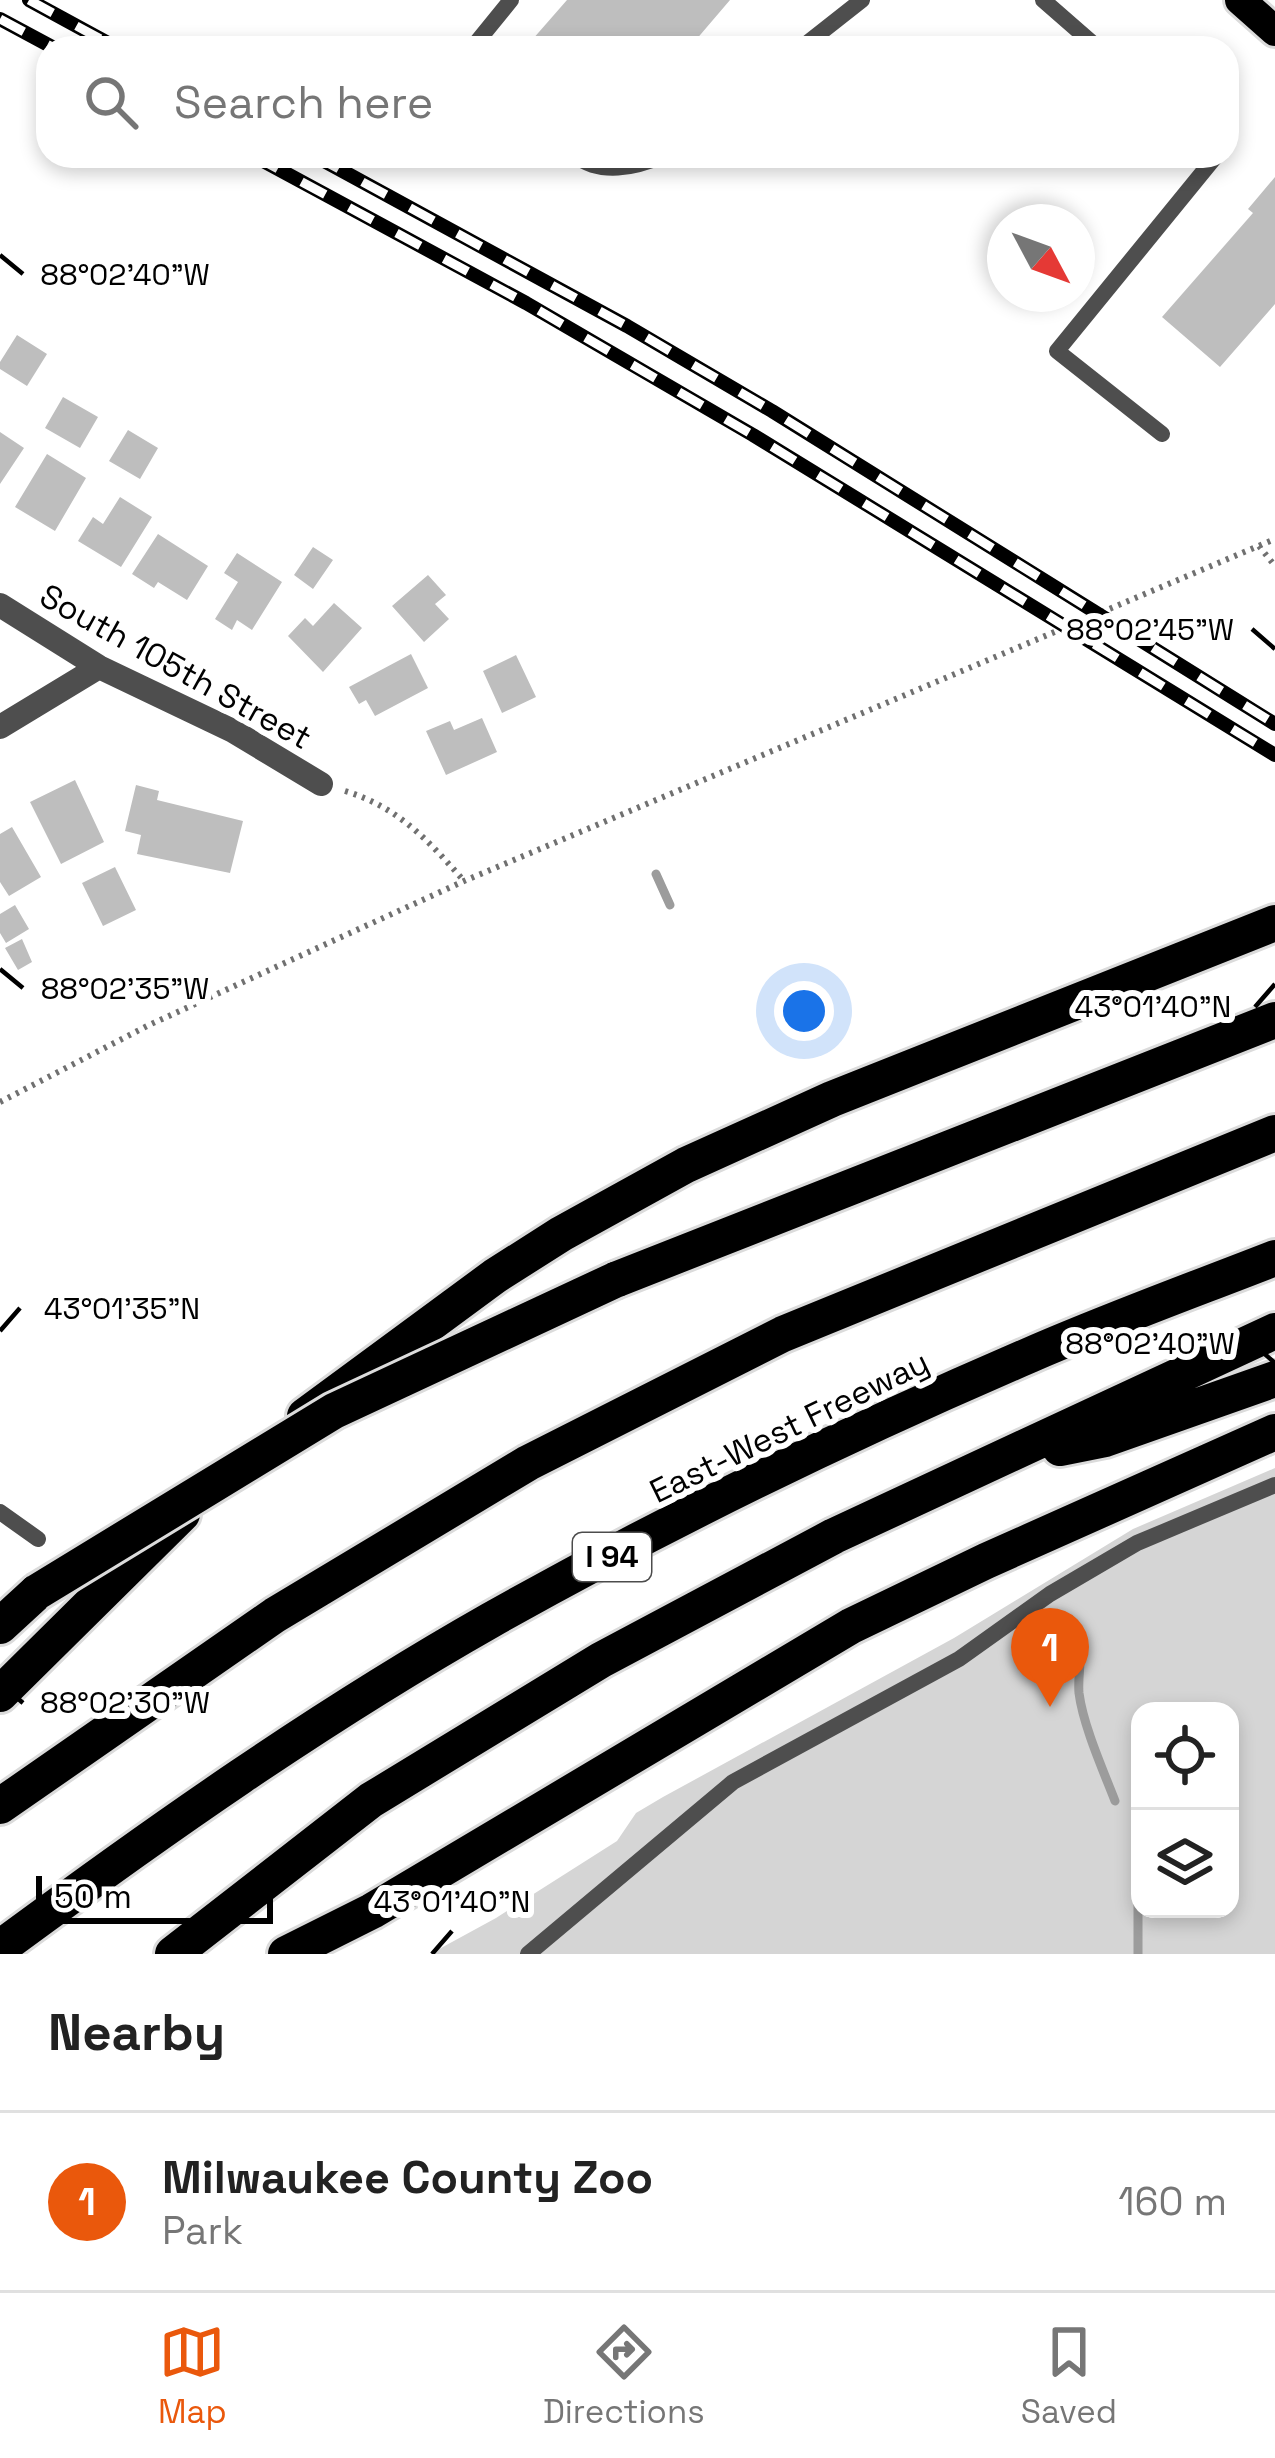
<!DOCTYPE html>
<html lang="en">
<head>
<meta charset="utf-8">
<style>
  :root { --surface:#fff; --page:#f6f6f6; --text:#222; --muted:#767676; --line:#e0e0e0; --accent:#ea580c }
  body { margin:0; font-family:"Space Grotesk",sans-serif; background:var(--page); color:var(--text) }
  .controls { position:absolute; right:36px; bottom:36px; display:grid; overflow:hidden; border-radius:24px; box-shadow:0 6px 18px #0003 }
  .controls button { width:108px; height:108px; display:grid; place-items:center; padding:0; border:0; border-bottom:3px solid var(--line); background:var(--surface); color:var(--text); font:60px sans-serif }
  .compass { position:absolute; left:987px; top:204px; width:108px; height:108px; border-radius:50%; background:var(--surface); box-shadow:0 6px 18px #0003; rotate:131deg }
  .scale { position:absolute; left:36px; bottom:30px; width:237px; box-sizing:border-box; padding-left:12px; border:6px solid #000; border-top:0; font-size:33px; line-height:42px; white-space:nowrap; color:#000; -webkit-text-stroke:9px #fff; paint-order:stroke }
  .you { position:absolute; left:804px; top:1011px; width:42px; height:42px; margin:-30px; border:9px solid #fff; border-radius:50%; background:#1a73e8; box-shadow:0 0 0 18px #1a73e833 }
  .badge { display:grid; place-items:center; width:78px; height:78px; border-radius:50%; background:var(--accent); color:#fff; font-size:39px; font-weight:700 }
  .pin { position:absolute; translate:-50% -99px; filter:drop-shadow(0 3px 6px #0008) }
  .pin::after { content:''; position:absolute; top:63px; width:42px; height:36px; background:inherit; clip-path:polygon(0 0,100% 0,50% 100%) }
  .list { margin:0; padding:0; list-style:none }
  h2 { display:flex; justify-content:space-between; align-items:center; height:156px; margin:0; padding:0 48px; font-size:51px }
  h2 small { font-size:39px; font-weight:400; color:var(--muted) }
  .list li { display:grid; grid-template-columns:78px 1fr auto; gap:36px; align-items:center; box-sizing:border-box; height:180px; padding:0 48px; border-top:3px solid var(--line) }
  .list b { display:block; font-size:45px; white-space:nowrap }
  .list p { margin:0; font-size:39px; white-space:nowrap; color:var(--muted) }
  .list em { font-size:39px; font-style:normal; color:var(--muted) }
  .icon { flex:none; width:66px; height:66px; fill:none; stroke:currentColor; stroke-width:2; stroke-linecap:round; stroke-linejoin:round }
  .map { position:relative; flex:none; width:1275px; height:1954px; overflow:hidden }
  .search { position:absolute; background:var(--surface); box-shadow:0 6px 18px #0003; left:36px; right:36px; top:36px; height:132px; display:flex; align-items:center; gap:30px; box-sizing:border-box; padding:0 42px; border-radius:36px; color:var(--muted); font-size:45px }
  .sheet { height:336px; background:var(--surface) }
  nav { display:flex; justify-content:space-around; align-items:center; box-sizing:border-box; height:168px; border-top:3px solid var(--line); background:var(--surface); font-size:33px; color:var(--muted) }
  nav a { display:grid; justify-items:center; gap:6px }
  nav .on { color:var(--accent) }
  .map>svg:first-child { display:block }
</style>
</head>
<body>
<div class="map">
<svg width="1275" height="1954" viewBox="0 0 1275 1954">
  <rect width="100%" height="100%" fill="#fff"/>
  <path fill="#d5d5d5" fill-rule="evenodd" d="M1275 1468V1954H430L496 1918 617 1841 636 1813 663 1797 954 1638 1133 1529ZM1140 1711H1230V1909H1140Z"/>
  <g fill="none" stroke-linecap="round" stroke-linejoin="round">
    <path stroke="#9c9c9c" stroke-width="9" d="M656 874 670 905
      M1074 1628C1086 1650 1077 1670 1079 1693 1083 1725 1103 1770 1115 1801
      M1138 1897V1954"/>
  </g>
  <path fill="#bebebe" d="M567 0H730L689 48H525Z
    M1275 177V304L1220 367 1162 317 1253 213 1248 209Z
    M17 335 47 354 27 386 0 369V362Z
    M63 397 98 417 80 448 45 428Z
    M128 430 158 448 140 479 109 461Z
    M0 432 24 448 0 484Z
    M47 454 86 478 55 531 15 507Z
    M120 497 152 517 121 567 78 541 93 517 103 524Z
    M158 534 208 566 187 600 158 582 154 588 132 574Z
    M313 547 333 560 313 589 294 575Z
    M237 553 282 582 252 630 237 620 232 630 215 619 238 582 224 573Z
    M428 575 446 595 435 604 449 619 424 642 392 606Z
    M334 603 362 628 323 672 288 636 305 618 313 626Z
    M411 654 428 688 375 716 366 700 359 704 349 687Z
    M516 655 536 697 502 713 483 671Z
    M482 718 497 752 446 775 426 731 450 721 454 730Z
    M75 780 104 842 61 864 30 802Z
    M136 785 159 791 157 800 243 821 230 873 137 854 141 835 125 831Z
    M12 827 41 877 9 896 0 882V834Z
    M115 867 136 910 103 926 82 883Z
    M15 905 29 929 6 943 0 933V914Z
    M22 939 32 962 18 970 5 948Z"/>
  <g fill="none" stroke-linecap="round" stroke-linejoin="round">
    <defs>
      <path id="primary" d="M1240 0 1275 31"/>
      <path id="motorway" d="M615 1280 1275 1020
        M305 1416 495 1276 561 1234 686 1165 832 1099 1275 923
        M1060 1448 1105 1439 1275 1379
        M0 1626 37 1592
        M0 1694 182 1514
        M0 1806 275 1615 528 1463 783 1334 1275 1133
        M0 1948C158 1831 320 1717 491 1620 665 1522 846 1434 1030 1355 1110 1320 1193 1290 1275 1258
        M173 1954 371 1800 601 1660 834 1536 1275 1331
        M286 1954 372 1911 851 1626 986 1561 1275 1432"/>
    </defs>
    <use href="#primary" stroke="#dbdbdb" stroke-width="36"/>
    <use href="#motorway" stroke="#dbdbdb" stroke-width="42"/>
    <path stroke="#707070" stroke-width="6" stroke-dasharray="3 6" stroke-linecap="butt" d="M1259 546 1275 566
      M345 791C398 807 428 840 464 881
      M0 1102 149 1025 464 881 1275 539"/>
    <path stroke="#4e4e4e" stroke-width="16" d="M1043 0 1098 48
      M472 48 511 0
      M801 48 862 0
      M576 156C600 175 635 168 662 156
      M1162 434 1057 351 1216 156
      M0 1512 38 1539
      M528 1954 733 1782 959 1659 1050 1594 1137 1543 1275 1485"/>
    <path stroke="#4e4e4e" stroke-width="24" d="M0 605 99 667 233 731 321 784
      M0 727 99 667"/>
    <use href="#primary" stroke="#000" stroke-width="30"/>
    <use href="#motorway" stroke="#000" stroke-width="36"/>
    <defs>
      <path id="rail" d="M29 0 117 48
        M0 19 54 48
        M254 156 526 303 753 435 1275 755
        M315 156 627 326 772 411 1275 724"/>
    </defs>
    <use href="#rail" stroke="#000" stroke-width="14"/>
    <use href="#rail" stroke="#fff" stroke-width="9" stroke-dasharray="27" stroke-linecap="butt"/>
    <defs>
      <path id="motorway-bridge" d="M37 1592 334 1411 615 1280"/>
    </defs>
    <use href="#motorway-bridge" stroke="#dbdbdb" stroke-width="42" stroke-linecap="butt"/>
    <use href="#motorway-bridge" stroke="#000" stroke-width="36"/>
  </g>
  <path fill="none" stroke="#000" stroke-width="4.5" d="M0 255 23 274M1252 629 1275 649M0 969 23 988M1255 1007 1275 984M0 1331 20 1308M1252 1343 1275 1363M0 1683 23 1703M432 1954 452 1931"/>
  <g text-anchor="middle" stroke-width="12" stroke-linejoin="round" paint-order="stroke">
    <rect fill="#fff" stroke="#4c4c4c" stroke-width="3" x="573" y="1533" width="78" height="48" rx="9"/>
    <g font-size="30" font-weight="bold" fill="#000">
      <text x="612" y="1567">I 94</text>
    </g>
    <g font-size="33" fill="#000" stroke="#fff">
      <text transform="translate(176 666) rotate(29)" y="12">South 105th Street</text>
      <text transform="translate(789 1426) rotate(-26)" y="12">East-West Freeway</text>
    </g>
  </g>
  <g font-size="30" text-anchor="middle" fill="#000" stroke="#fff" stroke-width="12" stroke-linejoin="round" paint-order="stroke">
    <text x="125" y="285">88°02'40"W</text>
    <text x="1150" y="640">88°02'45"W</text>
    <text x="125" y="999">88°02'35"W</text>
    <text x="1153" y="1017">43°01'40"N</text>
    <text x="122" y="1319">43°01'35"N</text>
    <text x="1150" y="1354">88°02'40"W</text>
    <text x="125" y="1713">88°02'30"W</text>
    <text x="452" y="1912">43°01'40"N</text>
  </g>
</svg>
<div class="controls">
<button><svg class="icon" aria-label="locate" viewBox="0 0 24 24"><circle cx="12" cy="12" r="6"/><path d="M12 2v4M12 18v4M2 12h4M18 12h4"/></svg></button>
<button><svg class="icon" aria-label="layers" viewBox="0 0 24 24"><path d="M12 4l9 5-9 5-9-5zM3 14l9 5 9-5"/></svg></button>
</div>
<svg class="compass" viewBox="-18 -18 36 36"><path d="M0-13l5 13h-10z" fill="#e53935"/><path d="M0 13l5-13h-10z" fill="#767676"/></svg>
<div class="scale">50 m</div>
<div class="you"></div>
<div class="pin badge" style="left:1050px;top:1707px">1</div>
<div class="search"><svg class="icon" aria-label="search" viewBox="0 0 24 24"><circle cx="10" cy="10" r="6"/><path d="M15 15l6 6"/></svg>Search here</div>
</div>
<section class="sheet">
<h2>Nearby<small></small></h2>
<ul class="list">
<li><span class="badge">1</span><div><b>Milwaukee County Zoo</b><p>Park</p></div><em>160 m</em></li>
</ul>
</section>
<nav>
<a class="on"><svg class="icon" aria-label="map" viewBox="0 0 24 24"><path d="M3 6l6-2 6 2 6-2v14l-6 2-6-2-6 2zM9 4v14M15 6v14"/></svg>Map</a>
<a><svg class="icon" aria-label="directions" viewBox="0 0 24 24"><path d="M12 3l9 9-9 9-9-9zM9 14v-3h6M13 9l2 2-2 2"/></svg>Directions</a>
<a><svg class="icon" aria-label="saved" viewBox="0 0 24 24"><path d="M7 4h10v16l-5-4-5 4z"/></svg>Saved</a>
</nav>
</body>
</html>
